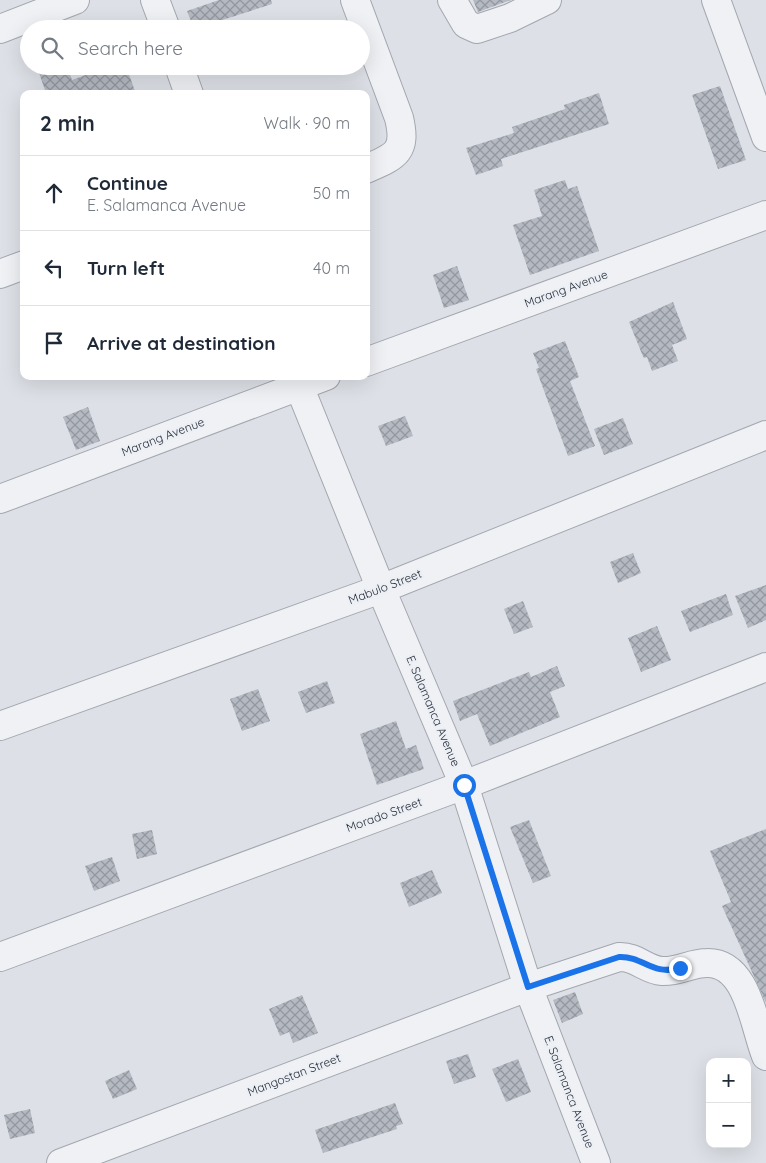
<!DOCTYPE html>
<html lang="en">
<head>
<meta charset="utf-8">
<style>
  :root { --surface:#fff; --page:#f2f2f3; --text:#1f2937; --muted:#747a83; --line:#e0e1e3 }
  body { margin:0; font-family:Quicksand,sans-serif; background:var(--page); color:var(--text) }
  .controls { position:absolute; right:15px; bottom:15px; display:grid; overflow:hidden; border-radius:10px; box-shadow:0 5px 20px #0002 }
  .controls button { width:45px; height:45px; display:grid; place-items:center; padding:0; border:0; border-bottom:1px solid var(--line); background:var(--surface); color:var(--text); font:25px sans-serif }
  .stop { position:absolute; width:15px; height:15px; margin:-11px; border:4px solid #1a73e8; border-radius:50%; background:#fff }
  .stop.end { background:#1a73e8; border-color:#fff; box-shadow:0 1px 5px #0008 }
  .list { margin:0; padding:0; list-style:none }
  h2 { display:flex; justify-content:space-between; align-items:center; height:65px; margin:0; padding:0 20px; font-size:21px }
  h2 small { font-size:16px; font-weight:400; color:var(--muted) }
  .list li { display:grid; grid-template-columns:32px 1fr auto; gap:15px; align-items:center; box-sizing:border-box; height:75px; padding:0 20px; border-top:1px solid var(--line) }
  .list b { display:block; font-size:19px; white-space:nowrap }
  .list p { margin:0; font-size:16px; white-space:nowrap; color:var(--muted) }
  .list em { font-size:16px; font-style:normal; color:var(--muted) }
  .icon { flex:none; width:28px; height:28px; fill:none; stroke:currentColor; stroke-width:2; stroke-linecap:round; stroke-linejoin:round }
  .map { position:relative; flex:none; width:766px; height:1163px; overflow:hidden }
  .search { position:absolute; background:var(--surface); box-shadow:0 5px 20px #0002; left:20px; top:20px; width:350px; height:55px; display:flex; align-items:center; gap:12px; box-sizing:border-box; padding:0 18px; border-radius:28px; color:var(--muted); font-size:19px }
  .panel { position:absolute; background:var(--surface); box-shadow:0 5px 20px #0002; left:20px; top:90px; width:350px; height:290px; border-radius:10px }
  .map>svg:first-child { display:block }
</style>
</head>
<body>
<div class="map">
<svg width="766" height="1163" viewBox="0 0 766 1163">
  <defs>
    <pattern id="building-cross-hatch" width="8" height="8" patternUnits="userSpaceOnUse" patternTransform="scale(1.25)"><rect width="8" height="8" fill="#b5b9c2"/><path d="M0 0l8 8M0 8l8-8" fill="none" stroke="#93979f"/></pattern>
  </defs>
  <rect width="100%" height="100%" fill="#dde0e6"/>
  <path fill="url(#building-cross-hatch)" d="M219 0H271L272 4 194 29 187 11Z
    M473 0H511L478 12Z
    M49 66H67L72 80 110 66H126L136 94H42L41 91 45 90 38 70Z
    M720 86 746 160 718 169 692 95Z
    M599 93 609 124 501 159 503 166 476 175 466 148 514 133 512 127 565 109 564 105Z
    M565 180 568 189 577 186 599 251 530 275 513 225 542 216 534 190Z
    M457 266 469 300 444 308 433 275Z
    M673 302 687 339 672 345 678 361 652 371 647 357 644 358 642 354 629 322Z
    M565 341 579 377 570 381 595 446 568 456 536 369 539 368 533 353Z
    M88 407 100 441 76 450 63 417Z
    M405 416 413 436 386 446 378 426Z
    M623 418 633 444 604 455 594 429Z
    M633 553 641 573 618 583 610 562Z
    M766 585V620L748 628 735 596Z
    M726 594 733 615 690 632 681 611Z
    M523 601 533 627 514 634 504 609Z
    M657 626 671 660 641 672 628 638Z
    M557 666 565 686 550 692 560 717 490 746 477 714 460 721 453 701 529 672 531 677Z
    M327 681 335 703 306 713 298 692Z
    M258 689 270 721 242 731 230 699Z
    M396 721 406 749 416 745 424 769 377 785 360 734Z
    M529 820 551 876 533 883 510 827Z
    M766 829V1003L722 906 731 902 710 851Z
    M152 830 157 854 137 859 132 834Z
    M112 857 120 881 94 891 85 866Z
    M432 870 442 893 409 907 400 883Z
    M575 992 583 1014 562 1023 553 1000Z
    M302 995 318 1033 293 1043 289 1032 280 1036 269 1009Z
    M468 1054 476 1077 454 1084 446 1061Z
    M518 1059 531 1092 506 1102 492 1069Z
    M129 1070 137 1089 113 1099 105 1081Z
    M395 1103 403 1124 396 1126 397 1129 323 1153 315 1130Z
    M30 1109 35 1133 10 1139 4 1115Z"/>
  <g fill="none" stroke-linecap="round" stroke-linejoin="round">
    <defs>
      <path id="street" d="M155 0 166 29
        M355 0 399 118C407 152 396 156 366 169
        M452 0 466 24 477 29 510 18 547 0
        M716 0 766 137
        M0 29 75 0
        M179 66 189 94
        M0 274 24 265
        M366 362 766 215
        M295 376 381 589 464 785 528 987 596 1163
        M0 499 326 376
        M0 726 381 589 766 435
        M0 957 464 785 766 667
        M61 1163 528 987 619 957C636 956 646 970 662 971 678 972 691 963 707 963 748 962 754 1026 766 1056"/>
    </defs>
    <use href="#street" stroke="#a3a7af" stroke-width="30"/>
    <use href="#street" stroke="#eff1f5" stroke-width="28"/>
  </g>
  <g fill="none" stroke-linecap="round" stroke-linejoin="round">
    <path stroke="#1a73e8" stroke-width="6" d="M464 785 528 987 619 957C644 956 651 976 680 968"/>
  </g>
  <g text-anchor="middle" stroke-width="4" stroke-linejoin="round" paint-order="stroke">
    <g font-size="12" fill="#272e3b" stroke="#eceff4">
      <text transform="translate(566 289) rotate(-20)" y="4">Marang Avenue</text>
      <text transform="translate(163 437) rotate(-21)" y="4">Marang Avenue</text>
      <text transform="translate(385 587) rotate(-21)" y="4">Mabulo Street</text>
      <text transform="translate(433 711) rotate(67)" y="4">E. Salamanca Avenue</text>
      <text transform="translate(384 815) rotate(-20)" y="4">Morado Street</text>
      <text transform="translate(294 1075) rotate(-21)" y="4">Mangostan Street</text>
      <text transform="translate(569 1092) rotate(69)" y="4">E. Salamanca Avenue</text>
    </g>
  </g>
</svg>
<div class="controls">
<button>+</button>
<button>−</button>
</div>
<div class="stop" style="left:464px;top:785px"></div>
<div class="stop end" style="left:680px;top:968px"></div>
<div class="search"><svg class="icon" aria-label="search" viewBox="0 0 24 24"><circle cx="10" cy="10" r="6"/><path d="M15 15l6 6"/></svg>Search here</div>
<section class="panel">
<h2>2 min<small>Walk · 90 m</small></h2>
<ul class="list">
<li><svg class="icon" aria-label="ahead" viewBox="0 0 24 24"><path d="M12 20V5M6 11l6-6 6 6"/></svg><div><b>Continue</b><p>E. Salamanca Avenue</p></div><em>50 m</em></li>
<li><svg class="icon" aria-label="left" viewBox="0 0 24 24"><path d="M17 20v-9H6M10 6l-5 5 5 5"/></svg><div><b>Turn left</b></div><em>40 m</em></li>
<li><svg class="icon" aria-label="arrive" viewBox="0 0 24 24"><path d="M6 21V4h12l-3 4 3 4H6"/></svg><div><b>Arrive at destination</b></div></li>
</ul>
</section>
</div>
</body>
</html>
